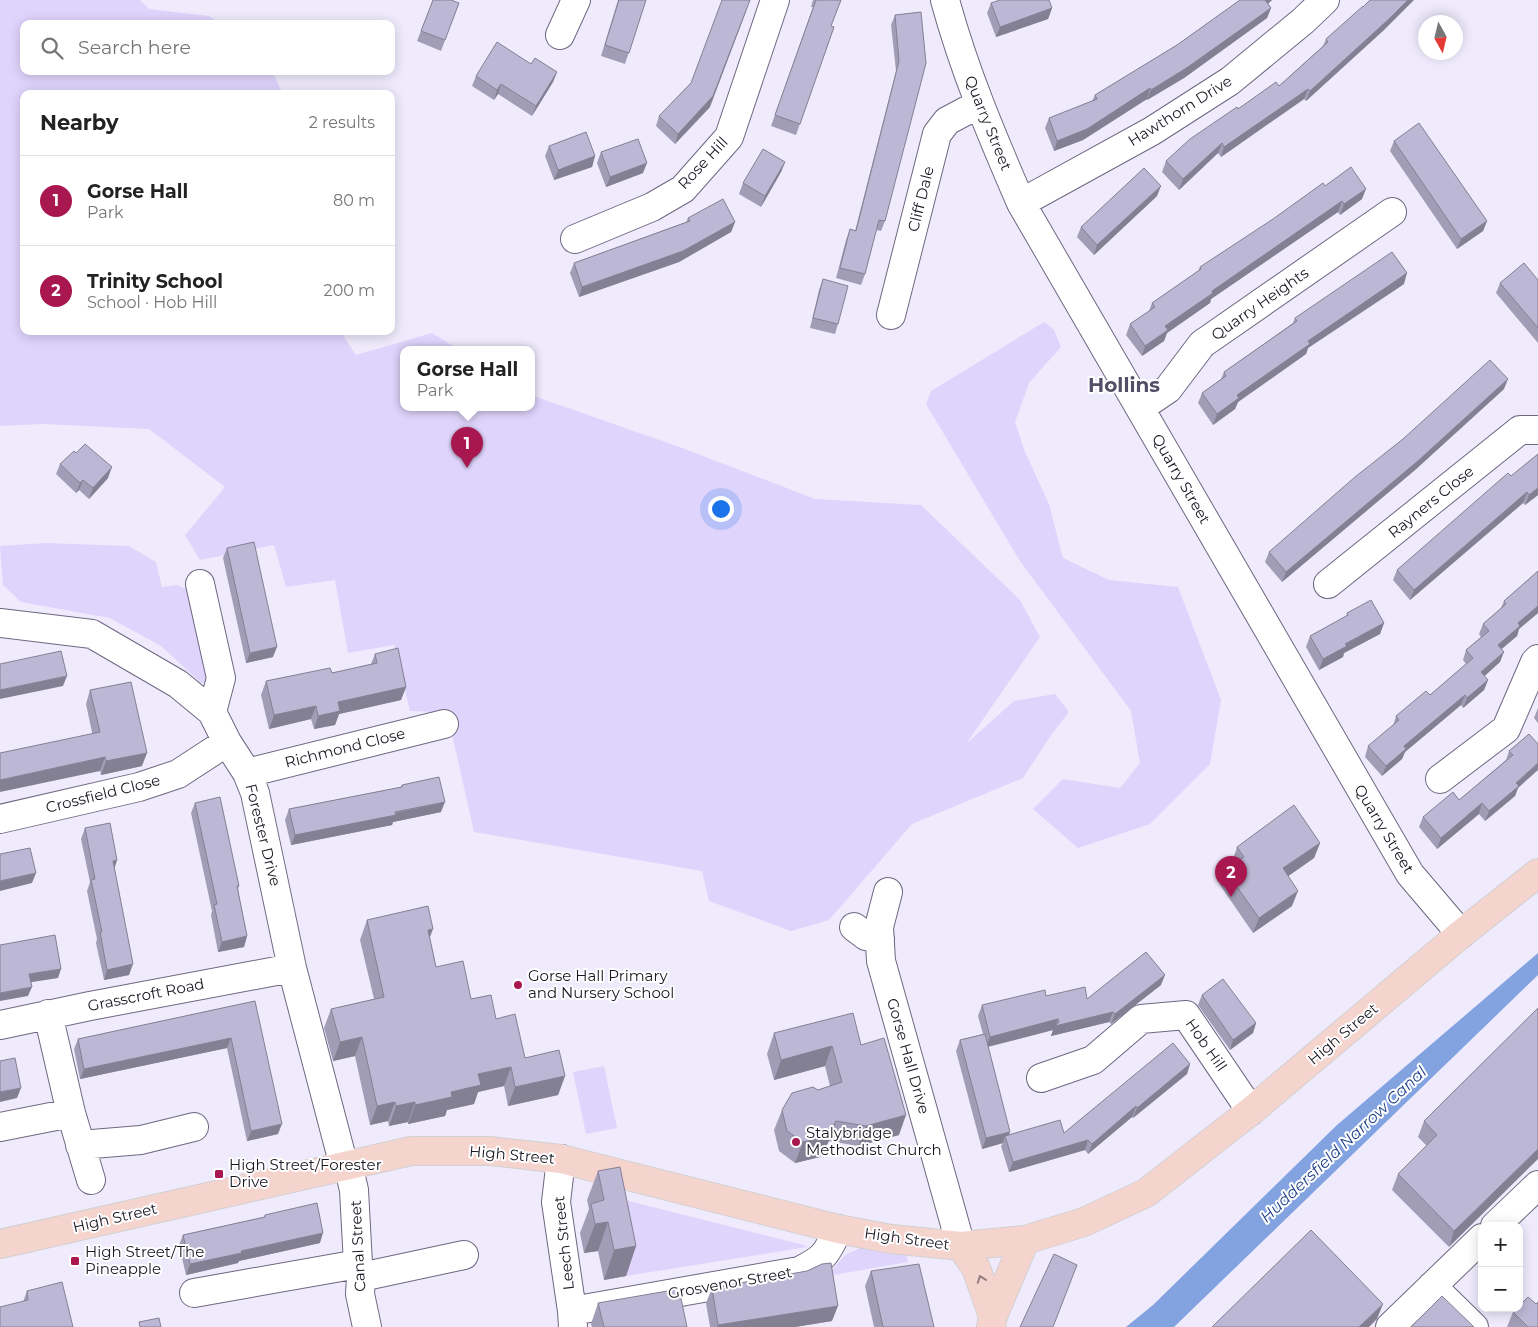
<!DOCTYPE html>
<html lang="en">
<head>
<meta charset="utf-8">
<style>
  :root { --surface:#fff; --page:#f6f6f6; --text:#222; --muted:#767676; --line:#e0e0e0; --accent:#a91750 }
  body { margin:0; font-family:Montserrat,sans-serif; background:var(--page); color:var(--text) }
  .controls { position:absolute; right:15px; bottom:15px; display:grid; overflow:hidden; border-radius:10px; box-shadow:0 2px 12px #0003 }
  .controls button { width:45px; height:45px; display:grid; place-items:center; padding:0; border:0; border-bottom:1px solid var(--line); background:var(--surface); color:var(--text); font:25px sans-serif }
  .compass { position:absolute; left:1418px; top:15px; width:45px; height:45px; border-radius:50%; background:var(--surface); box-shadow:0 2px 12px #0003; rotate:172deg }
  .you { position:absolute; left:720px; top:508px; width:18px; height:18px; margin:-12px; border:4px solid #fff; border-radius:50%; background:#1a73e8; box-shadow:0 0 0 8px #1a73e833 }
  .badge { display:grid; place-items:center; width:32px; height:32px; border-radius:50%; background:var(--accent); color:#fff; font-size:16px; font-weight:700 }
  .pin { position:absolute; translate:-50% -41px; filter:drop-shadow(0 1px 2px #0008) }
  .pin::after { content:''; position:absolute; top:26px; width:18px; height:15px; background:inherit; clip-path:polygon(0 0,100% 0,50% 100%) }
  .popup { position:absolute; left:400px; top:346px; width:135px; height:65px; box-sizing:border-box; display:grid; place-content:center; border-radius:10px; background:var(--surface); filter:drop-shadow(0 1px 4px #0005); font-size:16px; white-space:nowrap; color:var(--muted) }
  .popup b { font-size:19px; color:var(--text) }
  .popup::after { content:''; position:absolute; left:50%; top:100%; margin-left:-10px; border:10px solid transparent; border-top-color:var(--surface) }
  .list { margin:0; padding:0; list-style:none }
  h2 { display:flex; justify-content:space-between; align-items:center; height:65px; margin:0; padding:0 20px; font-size:21px }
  h2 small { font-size:16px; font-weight:400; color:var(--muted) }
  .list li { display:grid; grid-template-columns:32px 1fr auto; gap:15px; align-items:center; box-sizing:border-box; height:90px; padding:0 20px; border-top:1px solid var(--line) }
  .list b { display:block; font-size:19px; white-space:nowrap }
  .list p { margin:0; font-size:16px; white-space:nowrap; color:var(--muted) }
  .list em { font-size:16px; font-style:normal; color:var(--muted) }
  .icon { flex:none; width:28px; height:28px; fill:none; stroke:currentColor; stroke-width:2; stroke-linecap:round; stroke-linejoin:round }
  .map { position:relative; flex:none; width:1538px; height:1327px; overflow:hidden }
  .search { position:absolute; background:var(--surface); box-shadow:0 2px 12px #0003; left:20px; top:20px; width:375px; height:55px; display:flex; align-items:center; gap:12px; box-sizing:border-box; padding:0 18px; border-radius:10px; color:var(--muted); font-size:19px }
  .panel { position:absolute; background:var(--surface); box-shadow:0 2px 12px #0003; left:20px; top:90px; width:375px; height:245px; border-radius:10px }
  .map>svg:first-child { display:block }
</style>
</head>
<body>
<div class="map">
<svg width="1538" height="1327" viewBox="0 0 1538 1327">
  <rect width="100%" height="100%" fill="#efebfd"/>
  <path fill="#dfd4fc" d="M0 0H140L149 9 209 16 220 24H24V71H272L283 94H24V331H340L356 355 432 333 458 349H403V407H531V395L685 449 815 499 921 505 1020 600 1040 637 966 744 1014 701 1055 694 1069 712 1051 735 1023 778 912 824 829 920 791 931 709 901 702 871 474 832 448 716 438 712 410 711 394 645 348 653 335 580 286 587 274 545 200 560 185 535 225 487 149 429 43 424 0 426Z
    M1044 322 1054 330 1061 347 1029 383 1015 422 1025 452 1049 504 1063 558 1109 580 1178 587 1221 700 1210 764 1150 824 1078 848 1033 809 1063 779 1120 788 1140 763 1131 711 1020 561 926 404 931 391Z
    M46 543 129 546 156 562 162 587 177 585 193 592 209 682 201 683 161 646 110 618 21 602 3 585 0 546Z
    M604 1066 617 1128 586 1134 573 1072Z
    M609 1196 804 1245 807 1247 626 1276Z
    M864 1246 883 1248 906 1254 908 1262 822 1277 833 1269 845 1255Z"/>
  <path fill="#82a2e0" d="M1538 953V975L1174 1327H1126L1153 1305 1337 1125Z"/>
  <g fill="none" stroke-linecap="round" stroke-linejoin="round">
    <defs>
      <path id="minor" d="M945 0C964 70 992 136 1021 203L1410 874 1461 934
        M560 35 576 0
        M1021 203 1152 131 1230 81 1303 21 1325 0
        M575 239 652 207 683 189 729 137 775 0
        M891 315 937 134 947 121 979 104
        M1140 408 1168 389 1202 344 1392 212
        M200 584 221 678 212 712
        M1328 584 1520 430H1538
        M0 623 92 634 178 684 212 712 227 742 247 773 255 793 292 968 344 1166
        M247 773 444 724
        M1440 779 1506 729 1535 662 1538 659
        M0 819 139 787 178 774 227 742
        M888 892 879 927 881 961 961 1246
        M854 927 866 936 880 939
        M48 1014 71 1113 91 1180
        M0 1025 90 1006 292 968
        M1041 1078 1093 1060 1141 1019 1186 1015 1251 1111
        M0 1127 71 1113
        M80 1145 141 1140 194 1127
        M561 1159 556 1202 572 1311 573 1327
        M348 1165 354 1190 358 1264 361 1277 360 1294 367 1327
        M1495 1226 1538 1185
        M361 1277 464 1255
        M1432 1286 1474 1327
        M194 1293 358 1264
        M572 1311 799 1271C824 1259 827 1254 838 1229
        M1390 1327 1482 1238"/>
      <path id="major" d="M0 1244 411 1151H490L561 1159 838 1229 891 1239 961 1246 1025 1240 1084 1222 1146 1193 1251 1111 1461 934 1538 873
        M961 1246 976 1268 993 1316
        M991 1327 993 1316 1025 1240"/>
    </defs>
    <use href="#minor" stroke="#6e6781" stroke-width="30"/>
    <use href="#major" stroke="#d1d1d3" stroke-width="30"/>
    <use href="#minor" stroke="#fff" stroke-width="28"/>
    <use href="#major" stroke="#f6d4ce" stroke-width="28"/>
  </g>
  <path fill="#a29db6" d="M433 0 459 3 441 51 417 41Z
    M618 0H646L625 64 601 56Z
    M813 0H841L831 26 834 27 796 135 771 126 813 7H811Z
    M1240 0H1272L1268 4 1271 8 1267 18 1184 78 1147 100V99L1083 140 1054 151 1045 128 1049 118 1092 101 1095 95 1177 45Z
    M991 3 1052 8 1048 19 996 37 987 13Z
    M921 12 885 221 881 231 876 230 865 274 861 285 836 278 846 240 850 229 855 231 896 71 891 25 895 15Z
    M1385 29 1306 101 1304 99 1221 157 1218 153 1179 190 1162 172 1166 161 1238 109 1279 86 1323 46 1326 39Z
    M557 72 553 82 532 116 498 94 494 100 472 86 476 76Z
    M691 83 710 107 675 144 656 126 659 116Z
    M1394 141 1487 221 1483 231 1457 249 1390 151Z
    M549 146 595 156 592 167 554 180 545 156Z
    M601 152 643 173 606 187 597 163Z
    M785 162 781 172 761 207 739 194 743 183Z
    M1325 186 1362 199 1340 215 1338 212 1211 299 1210 303 1167 333 1164 341 1142 356 1126 335 1130 324 1149 311 1152 303 1198 271 1200 267Z
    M1157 196 1094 255 1077 237 1081 227Z
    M688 218 735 222 731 232 679 262 579 297 570 273 574 263 686 222Z
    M823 279 838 324 835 334 810 328 819 290Z
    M1538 280V343L1496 293 1500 283Z
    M1404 284 1308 348 1306 354 1238 402 1235 409 1213 425 1198 403 1202 393 1221 379 1224 372 1293 323 1295 318Z
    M1504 389 1415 470 1282 582 1265 562 1269 552Z
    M76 453 108 478 89 499 79 490 76 493 56 474 60 464Z
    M1538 454V495L1525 505 1523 503 1410 600 1393 580 1397 570Z
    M227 548 273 657 246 663 223 558Z
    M1538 571V613L1519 629 1517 636 1502 649 1500 662 1484 676 1488 680 1484 690 1463 708 1461 705 1405 752 1402 759 1382 776 1365 757 1368 746 1393 726 1396 716 1430 695 1466 664 1463 660 1466 650 1481 637 1479 634 1483 624 1501 608 1504 601Z
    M1347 613 1384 623 1380 634 1344 653 1343 657 1319 670 1306 647 1310 636 1346 617Z
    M375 654 406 687 401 700 339 714 335 725 314 729 311 719 269 729 261 695 266 681 332 673 371 664Z
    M90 690 142 766 101 775 86 704Z
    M1538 708V723L1534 718Z
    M1529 734 1518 788 1515 796 1485 821 1479 814 1437 849 1419 827 1423 817 1459 800 1506 760 1509 751Z
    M402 785 441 812 393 822 392 825 291 845 285 820 289 809 401 787Z
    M195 803 239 886 238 890 247 936 244 947 218 952 211 915 212 911 191 813Z
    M85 828 117 860 114 868 129 975 104 980 96 943 97 939 87 891 90 882 81 839Z
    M1320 843 1314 858 1288 876 1292 906 1253 933 1220 885 1225 870 1233 864 1232 862 1237 847Z
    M367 920 430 939 436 967 471 999 496 1019 525 1058 565 1076 558 1095 508 1106 504 1086 478 1092 474 1104 447 1110 445 1116 408 1124V1122L389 1126 388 1121 370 1125 355 1056 333 1061 324 1028 331 1009 374 999 360 940Z
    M1161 985 1111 1024 1109 1022 1051 1036 1053 1030 988 1047 1009 1135 1064 1133 1190 1064 1187 1074 1133 1118 1132 1117 1088 1154 1085 1150 1009 1172 1001 1146 1003 1143 982 1149 956 1051 960 1040 983 1034 978 1016 982 1005 1046 996 1087 999Z
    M1202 995 1256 1023 1253 1033 1230 1050 1198 1005Z
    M255 1001 278 1134 247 1141 227 1048 80 1079 74 1049 78 1039Z
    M1538 1008 1449 1247 1392 1190 1398 1174 1427 1146 1418 1137 1424 1121Z
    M774 1033 861 1045 899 1135 858 1146 829 1141 820 1157 795 1163 779 1151 774 1130 782 1110 818 1090 830 1086 825 1066 774 1080 767 1054Z
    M598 1171 636 1246 626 1276 604 1280 598 1251 584 1253 580 1233 589 1209 587 1200Z
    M265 1215 320 1243 239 1261 238 1263 186 1275 179 1245 183 1235 264 1217Z
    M871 1271 934 1327H874L865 1286Z
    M712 1288 832 1321 795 1327H710L706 1303Z
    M27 1291 73 1327 23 1302Z
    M598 1303 687 1327H592L591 1324Z
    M1536 1304 1538 1327H1507L1513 1312Z"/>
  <path fill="#848094" d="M1265 0H1272L1261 10Z
    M1408 0H1414L1385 29 1306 101 1310 91Z
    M1052 8 1048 19 996 37 1000 27Z
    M1271 8 1267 18 1184 78 1147 100 1151 90Z
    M747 9 710 107 675 144 678 134Z
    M557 72 553 82 532 116 536 106Z
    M501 84 498 94 494 100 497 90Z
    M1150 88 1147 99 1083 140 1054 151 1057 141Z
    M1308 89 1304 99 1221 157 1224 147Z
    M1222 143 1218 153 1179 190 1183 179Z
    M595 156 592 167 554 180 558 170Z
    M785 162 781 172 761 207 765 196Z
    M647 163 643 173 606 187 610 177Z
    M1161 186 1157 196 1094 255 1097 245Z
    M1366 189 1362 199 1340 215 1344 204Z
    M1342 201 1338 212 1211 299 1210 303 1167 333 1164 341 1142 356 1145 346 1165 326 1212 291Z
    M1487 221 1483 231 1457 249 1461 239Z
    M735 222 731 232 679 262 579 297 582 287Z
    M1407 273 1404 284 1308 348 1306 354 1238 402 1235 409 1213 425 1217 414 1237 395 1308 341Z
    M1508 379 1504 389 1415 470 1282 582 1286 572Z
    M112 467 108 478 89 499 93 488Z
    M83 480 79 490 76 493 80 483Z
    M1538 488V495L1525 505 1529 495Z
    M1527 492 1523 503 1410 600 1414 590Z
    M1538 606V613L1519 629 1517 636 1494 655 1498 645 1518 623Z
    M1384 623 1380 634 1344 653 1343 657 1319 670 1323 659 1345 644Z
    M277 647 273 657 246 663 250 653Z
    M1504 652 1500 662 1477 683 1481 672Z
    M67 676 63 686 0 699V690Z
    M1488 680 1484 690 1463 708 1467 698Z
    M406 687 401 700 339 714 335 725 314 729 318 716 338 702Z
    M1465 695 1461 705 1405 752 1402 759 1382 776 1386 766 1404 746Z
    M316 706 311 719 269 729 274 715Z
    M147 753 142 766 101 775 106 761Z
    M105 757 100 771 0 792V780Z
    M1538 763V770L1518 788 1515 796 1485 821 1489 811 1516 783Z
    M445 802 441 812 393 822 392 825 291 845 295 835Z
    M1482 803 1479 814 1437 849 1441 838Z
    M1320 843 1314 858 1277 884 1283 868Z
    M117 860 114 870 113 861Z
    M36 873 32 883 0 891V881Z
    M1298 891 1292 906 1253 933 1259 918Z
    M433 929 426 948 428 930Z
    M247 936 244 947 218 952 222 942Z
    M133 964 129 975 104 980 107 970Z
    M61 969 58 978 26 983 29 974Z
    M1165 975 1161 985 1111 1024 1115 1014Z
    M32 987 28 996 0 1001V993Z
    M1113 1012 1109 1022 1051 1036 1053 1030 986 1047 990 1037 1058 1019 1056 1025Z
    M1256 1023 1253 1033 1230 1050 1233 1040Z
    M362 1037 355 1056 333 1061 340 1042Z
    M231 1038 227 1048 80 1079 84 1069Z
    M832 1046 825 1066 774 1080 781 1060Z
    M1190 1064 1187 1074 1133 1118 1137 1108Z
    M511 1067 504 1086 478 1092 474 1104 447 1110 445 1116 408 1124 415 1105 478 1074Z
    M565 1076 558 1095 508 1106 515 1087Z
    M21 1088 17 1098 0 1102V1092Z
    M395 1102 388 1121 370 1125 377 1106Z
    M415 1102 408 1122 389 1126 396 1106Z
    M1136 1106 1132 1117 1088 1154 1092 1144Z
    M906 1115 899 1135 858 1146 866 1126Z
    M836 1121 829 1141 820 1157 795 1163 803 1142Z
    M282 1124 278 1134 247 1141 251 1131Z
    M1010 1132 1007 1141 1005 1136 1003 1143 982 1149 986 1138Z
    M1088 1140 1085 1150 1009 1172 1013 1162Z
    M1538 1149V1159L1449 1247 1454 1231Z
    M608 1222 598 1251 584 1253 595 1224Z
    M323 1233 320 1243 239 1261 238 1263 186 1275 190 1264 241 1251Z
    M636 1246 626 1276 604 1280 614 1250Z
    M1383 1304 1377 1319 1369 1327H1359Z
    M838 1306 832 1321 795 1327H717L718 1325Z"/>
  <path fill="#bcb7d4" stroke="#848094" d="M433 0H451L459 3 445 40 421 31Z
    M619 0H646L629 53 605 45Z
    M722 0H750L713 96 678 134 659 116 691 83Z
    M816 0H841L831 26 834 27 800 124 775 115Z
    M1000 0H1049L1052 8 1000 27 991 3Z
    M1240 0H1265L1271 8 1188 67 1151 90 1150 88 1087 129 1057 141 1049 118 1097 99 1095 95 1177 45Z
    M1370 0H1408L1389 19 1310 91 1308 89 1224 147 1222 143 1183 179 1166 161 1190 139 1237 107 1238 109 1276 82 1279 86 1328 42 1326 39 1363 6V7Z
    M921 12 926 63 885 221 879 220 865 274 840 268 850 229 856 231 899 61 895 15Z
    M497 42 531 64 535 58 557 72 536 106 501 84 497 90 476 76Z
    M1419 123 1487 221 1461 239 1394 141Z
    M586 132 595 156 558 170 549 146Z
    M638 139 647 163 610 177 601 152Z
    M763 149 785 162 765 196 743 183Z
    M1351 167 1366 189 1344 204 1342 201 1212 291 1213 293 1165 326 1168 330 1145 346 1130 324 1155 307 1152 303 1201 269 1200 267 1273 219 1323 183 1325 186Z
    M1144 168 1161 186 1097 245 1081 227Z
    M723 199 735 222 683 251 582 287 574 263 690 221 688 218Z
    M1392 252 1407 273 1308 341 1310 344 1237 395 1239 398 1217 414 1202 393 1226 376 1224 372 1297 321 1295 318Z
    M1524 263 1538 280V328L1500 283Z
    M823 279 848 286 838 324 813 318Z
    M1490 360 1508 379 1419 460 1286 572 1269 552 1355 477 1403 439Z
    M85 444 112 467 93 488 83 480 80 483 60 464 74 451 76 453Z
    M1538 454V488L1529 495 1527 492 1414 590 1397 570 1508 473 1511 476Z
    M254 542 277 647 250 653 227 548Z
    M1538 571V606L1518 623 1520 626 1498 645 1504 652 1481 672 1488 680 1467 698 1465 695 1404 746 1406 749 1386 766 1368 746 1399 720 1396 716 1426 691 1430 695 1473 658 1466 650 1489 631 1483 624 1506 604 1504 601Z
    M1371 600 1384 623 1345 644 1347 646 1323 659 1310 636 1348 615 1347 613Z
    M398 648 406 687 338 702 340 711 318 716 316 706 274 715 266 681 330 668 332 673 377 663 375 654Z
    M61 651 67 676 0 690V664Z
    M131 682 147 753 106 761 105 757 0 780V753L100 732 90 690Z
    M1529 734 1538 744V763L1516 783 1519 786 1489 811 1482 803 1441 838 1423 817 1453 792 1459 800 1513 755 1509 751Z
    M439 777 445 802 395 812 396 815 295 835 289 809 402 787V785Z
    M220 797 239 886H237L247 936 222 942 214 905 217 904 195 803Z
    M1294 805 1320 843 1283 868 1298 891 1259 918 1225 870 1244 857 1237 847Z
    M110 823 117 860 113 861 133 964 107 970 100 932H102L91 880 95 879 85 828Z
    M30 848 36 873 0 881V854Z
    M428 906 433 929 428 930 436 967 463 961 471 999 491 995 496 1019 515 1014 525 1058 559 1050 565 1076 515 1087 511 1067 478 1074 481 1085 451 1092 452 1097 415 1105V1102L396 1106 395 1102 377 1106 362 1037 340 1042 331 1009 384 997 367 920Z
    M55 935 61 969 29 974 32 987 0 993V945Z
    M1146 952 1165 975 1115 1014 1113 1012 1055 1026 1059 1022 1058 1019 990 1037 982 1005 1045 990 1046 996 1085 987 1087 999Z
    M1223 979 1256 1023 1233 1040 1202 995Z
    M255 1001 282 1124 251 1131 231 1038 84 1069 78 1039Z
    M1538 1008V1149L1454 1231 1398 1174 1437 1135 1424 1121Z
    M853 1013 861 1045 884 1038 906 1115 866 1126 836 1121 827 1137 803 1142 787 1131 782 1110 792 1093 813 1087 818 1090 842 1082 832 1046 781 1060 774 1033Z
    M985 1034 1010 1132 986 1138 960 1040Z
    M1173 1043 1190 1064 1137 1108 1136 1106 1092 1144 1088 1140 1013 1162 1005 1136 1060 1120 1064 1133Z
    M15 1058 21 1088 0 1092V1061Z
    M620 1167 636 1246 614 1250 608 1222 595 1224 591 1204 604 1200 598 1171Z
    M317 1203 323 1233 241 1251 242 1253 190 1264 183 1235 265 1217V1215Z
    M1311 1230 1383 1304 1359 1327H1212Z
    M1054 1254 1077 1265 1053 1327H1020Z
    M831 1263 838 1306 718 1325 712 1288 807 1271 822 1264Z
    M919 1264 934 1327H883L871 1271Z
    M62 1282 73 1327H0V1307L28 1300 27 1291Z
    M679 1289 687 1327H604L598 1303Z
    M1442 1296 1474 1327H1411Z
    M1528 1297 1536 1304 1538 1302V1327H1528L1513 1312 1517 1308H1519V1306Z
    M159 1318 161 1327H140L139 1322Z"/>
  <defs><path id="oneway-chevron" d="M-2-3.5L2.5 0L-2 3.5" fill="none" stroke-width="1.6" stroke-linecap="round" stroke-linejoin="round" transform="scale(1.25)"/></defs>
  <use stroke="#937f81" href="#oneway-chevron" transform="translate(981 1279) rotate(-110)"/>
  <g fill="#a91750" stroke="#fff" stroke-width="2">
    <circle cx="518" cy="985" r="5"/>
    <circle cx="796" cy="1142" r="5"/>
    <rect x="214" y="1169" width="10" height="10" rx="2.5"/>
    <rect x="70" y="1256" width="10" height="10" rx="2.5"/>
  </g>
  <g text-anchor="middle" stroke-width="4" stroke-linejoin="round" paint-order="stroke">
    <g font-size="15" fill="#1a1722" stroke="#fff">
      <text transform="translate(1180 111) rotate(-32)" y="5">Hawthorn Drive</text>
      <text transform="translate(988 123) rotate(68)" y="5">Quarry Street</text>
      <text transform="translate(703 163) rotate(-47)" y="5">Rose Hill</text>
      <text transform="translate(921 199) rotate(-76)" y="5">Cliff Dale</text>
      <text transform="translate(1260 304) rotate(-35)" y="5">Quarry Heights</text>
      <text transform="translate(1181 479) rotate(60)" y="5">Quarry Street</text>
      <text transform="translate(1431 502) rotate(-39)" y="5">Rayners Close</text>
      <text transform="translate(345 748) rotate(-14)" y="5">Richmond Close</text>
      <text transform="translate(103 794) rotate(-14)" y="5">Crossfield Close</text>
      <text transform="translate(1384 829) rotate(59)" y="5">Quarry Street</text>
      <text transform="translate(263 835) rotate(76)" y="5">Forester Drive</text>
      <text transform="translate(146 995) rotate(-11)" y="5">Grasscroft Road</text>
      <text transform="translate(1343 1034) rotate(-40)" y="5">High Street</text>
      <text transform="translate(1206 1045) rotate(55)" y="5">Hob Hill</text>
      <text transform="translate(908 1056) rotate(74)" y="5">Gorse Hall Drive</text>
      <text transform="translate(512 1155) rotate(5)" y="5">High Street</text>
      <text transform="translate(115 1218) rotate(-13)" y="5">High Street</text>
      <text transform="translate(907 1239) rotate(8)" y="5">High Street</text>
      <text transform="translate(564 1243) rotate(-96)" y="5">Leech Street</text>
      <text transform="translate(358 1246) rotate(-93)" y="5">Canal Street</text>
      <text transform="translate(730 1283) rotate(-10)" y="5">Grosvenor Street</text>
    </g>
    <g font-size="15" fill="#1a1722" stroke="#fff" text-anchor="start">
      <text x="528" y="981">Gorse Hall Primary<tspan x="528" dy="17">and Nursery School</tspan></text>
      <text x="806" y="1138">Stalybridge<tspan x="806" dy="17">Methodist Church</tspan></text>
      <text x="229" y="1170">High Street/Forester<tspan x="229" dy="17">Drive</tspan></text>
      <text x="85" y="1257">High Street/The<tspan x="85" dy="17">Pineapple</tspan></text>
    </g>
    <g font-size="16" font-style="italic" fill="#1e4088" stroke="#fff">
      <text transform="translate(1343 1144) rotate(-43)" y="6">Huddersfield Narrow Canal</text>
    </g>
    <g font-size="20" font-weight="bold" fill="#534d65" stroke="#fff">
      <text x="1124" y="392">Hollins</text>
    </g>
  </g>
</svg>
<div class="controls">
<button>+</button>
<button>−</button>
</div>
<svg class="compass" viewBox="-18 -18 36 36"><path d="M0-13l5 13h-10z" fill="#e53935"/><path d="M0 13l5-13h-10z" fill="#767676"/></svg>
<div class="you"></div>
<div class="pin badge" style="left:467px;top:468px">1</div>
<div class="popup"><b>Gorse Hall</b>Park</div>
<div class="pin badge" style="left:1231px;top:897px">2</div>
<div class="search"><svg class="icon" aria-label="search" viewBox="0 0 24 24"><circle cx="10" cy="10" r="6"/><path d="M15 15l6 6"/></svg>Search here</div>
<section class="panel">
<h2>Nearby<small>2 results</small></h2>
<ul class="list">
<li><span class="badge">1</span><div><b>Gorse Hall</b><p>Park</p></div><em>80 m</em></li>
<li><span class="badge">2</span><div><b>Trinity School</b><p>School · Hob Hill</p></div><em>200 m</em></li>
</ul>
</section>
</div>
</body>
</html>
